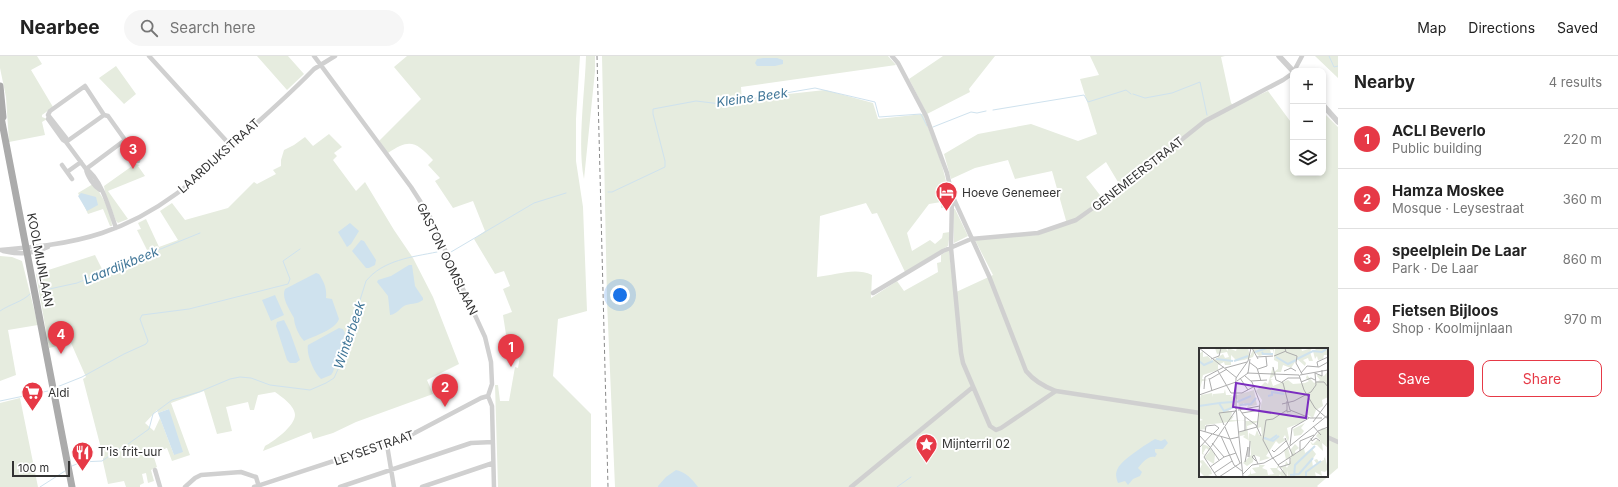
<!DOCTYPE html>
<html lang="en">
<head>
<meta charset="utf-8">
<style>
  :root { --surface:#fff; --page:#f6f6f6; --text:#222; --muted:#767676; --line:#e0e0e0; --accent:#e63946 }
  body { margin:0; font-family:Inter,sans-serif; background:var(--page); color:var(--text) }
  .controls { position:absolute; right:12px; top:12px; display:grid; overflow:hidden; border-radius:8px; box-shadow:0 2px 6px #0003 }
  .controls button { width:36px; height:36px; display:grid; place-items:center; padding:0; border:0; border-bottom:1px solid var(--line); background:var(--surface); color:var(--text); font:20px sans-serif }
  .scale { position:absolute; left:12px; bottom:10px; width:58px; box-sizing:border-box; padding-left:4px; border:2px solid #333; border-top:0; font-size:11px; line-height:14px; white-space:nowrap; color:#333; -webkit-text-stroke:3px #fff; paint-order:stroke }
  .you { position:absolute; left:620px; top:239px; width:14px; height:14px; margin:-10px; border:3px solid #fff; border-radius:50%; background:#1a73e8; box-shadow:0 0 0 6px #1a73e833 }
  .badge { display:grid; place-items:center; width:26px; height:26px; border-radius:50%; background:var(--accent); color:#fff; font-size:13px; font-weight:700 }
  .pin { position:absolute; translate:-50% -33px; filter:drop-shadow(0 1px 2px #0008) }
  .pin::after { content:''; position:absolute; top:21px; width:14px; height:12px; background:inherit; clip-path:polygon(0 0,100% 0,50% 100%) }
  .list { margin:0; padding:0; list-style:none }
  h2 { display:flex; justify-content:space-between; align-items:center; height:52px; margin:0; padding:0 16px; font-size:17px }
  h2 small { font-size:13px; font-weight:400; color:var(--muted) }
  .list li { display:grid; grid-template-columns:26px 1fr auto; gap:12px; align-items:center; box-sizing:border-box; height:60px; padding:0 16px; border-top:1px solid var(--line) }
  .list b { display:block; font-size:15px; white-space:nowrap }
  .list p { margin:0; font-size:13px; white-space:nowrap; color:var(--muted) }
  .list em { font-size:13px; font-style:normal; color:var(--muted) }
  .actions { display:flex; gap:8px; padding:12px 16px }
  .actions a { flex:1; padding:9px 0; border:1px solid var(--accent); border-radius:8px; text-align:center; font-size:14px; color:var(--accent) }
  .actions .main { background:var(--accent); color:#fff }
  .icon { flex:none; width:22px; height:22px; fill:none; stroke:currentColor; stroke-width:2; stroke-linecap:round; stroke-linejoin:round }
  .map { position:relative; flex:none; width:1338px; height:431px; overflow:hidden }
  header { display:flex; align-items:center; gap:24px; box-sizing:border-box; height:56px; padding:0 20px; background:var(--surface); border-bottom:1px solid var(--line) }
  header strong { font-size:19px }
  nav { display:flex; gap:22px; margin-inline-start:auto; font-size:14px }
  .search { width:280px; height:36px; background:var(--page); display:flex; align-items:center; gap:10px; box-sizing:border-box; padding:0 14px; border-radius:22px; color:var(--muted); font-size:15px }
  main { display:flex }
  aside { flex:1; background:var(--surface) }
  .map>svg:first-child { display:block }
</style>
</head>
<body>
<header>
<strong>Nearbee</strong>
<div class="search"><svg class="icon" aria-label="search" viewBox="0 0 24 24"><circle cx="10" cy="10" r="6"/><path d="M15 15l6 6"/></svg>Search here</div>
<nav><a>Map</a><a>Directions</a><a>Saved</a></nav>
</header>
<main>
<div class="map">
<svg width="1338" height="431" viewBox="0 0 1338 431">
  <rect width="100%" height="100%" fill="#fff"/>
  <path fill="#e6ecdf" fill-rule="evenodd" d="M0 0H37L42 8 31 14 53 51 42 59V61L47 63 42 66 45 79 9 86 6 41 0 12Z
    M257 0H288L304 18 287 34Z
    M407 0H580L576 63V105L583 151 587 255 558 263 553 320 591 358V431H498L495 329H498L500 345H509L515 311 518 312 521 294 519 290 523 288 518 283 507 285 503 259 512 256 503 233 510 230 504 215 495 218 474 183 485 175 473 145 453 152 435 125 440 122 428 109 433 104C416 86 410 82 388 97L379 85 421 43 394 11Z
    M586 0H595V15L584 123C577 89 585 36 586 0Z
    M602 0H888L896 9 741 31 742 46 779 39 825 34 873 47 878 63 923 58C934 88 949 119 949 151L941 152V146L929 148 907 177 912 195 930 184 935 188 942 182 943 177 950 176 948 190 905 216 877 157 872 158 866 147 820 160 817 221C836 219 855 211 872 219L871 242 897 225 904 235 938 216 937 207 941 206V199L949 194 954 237 993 219 975 184 1001 181 1038 179 1067 168 1052 115 1015 123 1008 104 975 112 951 123 944 98 978 78 1031 68 1078 85 1097 78 1080 23 1099 19 1090 0H1225L1221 1 1231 47 1234 50 1268 35 1293 69V117H1323V56L1338 71V412L1317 430 1318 431H615L607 245ZM1106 106 1121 131 1103 143 1086 121ZM1200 293H1327V420H1200Z
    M943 0H995L969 33 970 36 927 58 909 23Z
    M1315 0H1338V22Z
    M116 10 136 38 124 48 99 22Z
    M329 78 342 91 334 97 337 100 333 104 356 135 365 126 394 174 413 202 433 241 459 308 427 324 433 338 356 366 333 377 313 383 311 376 263 395 265 390C273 386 295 370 295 359 295 350 282 341 275 336L258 339 254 354H250L248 346 226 351 232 375 217 378 204 335 171 347 190 399 172 405 167 392 162 394 160 392 155 391 151 392 157 411 151 414 154 425 148 427 146 417 142 418 144 427 140 429V431H126L124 425 108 428 103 406V400L83 323 86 321 71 287 49 292 36 218 95 199 104 217 143 200 145 205 151 202 137 174 141 173 138 167 146 163 159 191 178 184 160 155 172 147 185 164 228 152 254 126 257 128 276 118 273 114 281 110V104L284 94 294 89 305 81 313 90ZM169 353 174 399 160 362 154 375 145 367 157 354 158 357Z
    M135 108 140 109 138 110 145 120 108 135 128 163 118 167 116 165 105 136 104 130Z
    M93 128C101 137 112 157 112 170H110L103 153 88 158 78 137Z
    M953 153H955L968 180 954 187Z
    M0 200 12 201 22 205 38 269 8 274 16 319 0 325Z
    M20 342 38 431H0V347Z"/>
  <path fill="#cfe2ee" d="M763 2H777L783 4V8L775 10H757L755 7 757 3Z
    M81 137 96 141 98 149 87 155 78 140Z
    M350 167 359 175 351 188 347 191 338 176Z
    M361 184 364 185 376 204 375 209 369 212H366L352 195Z
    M409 209H412L415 230 423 242V244C416 249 410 247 404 250 399 253 397 258 390 259L388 240 377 226 378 224 391 220Z
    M316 217 319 218C324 226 327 232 326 242L332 243 339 263C335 274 314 280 304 285 299 280 294 269 294 262 290 254 281 242 285 233Z
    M275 239 284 259 271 265 262 244Z
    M284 264 290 276 300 304 296 307H290L287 304 276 270 277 266Z
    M339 272 343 273 345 277 333 316 331 319 321 323C314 317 306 298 308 289Z
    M169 353 183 396 174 399 158 357Z
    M1155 383 1161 385 1165 383 1168 387 1163 393H1155V396L1157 398 1155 401C1148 399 1142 407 1138 412L1142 416 1140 420 1133 423 1128 429 1125 425 1118 427C1116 422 1115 417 1118 412 1123 403 1145 389 1155 383Z
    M676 414C686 416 692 423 698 431H658V430L666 421Z"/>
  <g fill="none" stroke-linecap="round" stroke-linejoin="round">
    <path stroke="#cfe2ee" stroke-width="1" d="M1329 0 1334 11 1338 10
      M1133 38 1145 42 1172 37 1200 26 1207 59
      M993 54 1084 39 1088 46 1126 34 1131 38
      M933 71 971 56 977 57 986 55
      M608 136H612L665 111V105L653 58V53L696 45 721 48 815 32 875 46 879 61 921 58 927 70
      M451 196 534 147 566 137
      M40 235 77 227 200 177
      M0 255C10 248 22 246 30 238
      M57 331 82 321 124 298 146 288 148 285 140 263 142 259 189 253 288 228 290 223 283 205 300 193
      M0 345 48 335
      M128 388 149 373 153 358 172 344 199 336 230 323 240 321 251 322 270 329 310 334 326 327 334 322 339 311 366 225C383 204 412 201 437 196
      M72 410 81 406 102 405 125 389
      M40 431 65 415
      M897 431 911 421"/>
    <path stroke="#d0d0d0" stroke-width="4.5" d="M149 0 231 90
      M314 0 411 131 429 159 485 281 491 306 492 328 488 340
      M892 0 898 7 926 60 947 117 952 139 989 220 1026 315C1034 325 1045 331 1056 335L1200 357
      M1294 15 1302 0
      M104 59 66 86V82L48 59 50 55 85 30 104 59 108 60 138 102V105
      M49 61 48 63 63 84 66 86 86 113C87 120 94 130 100 134
      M62 109 72 123
      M67 116 81 106
      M952 141 951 192 961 297 963 307 990 370 996 374 1001 372 1056 335
      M116 172C110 155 101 122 86 113L125 84
      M0 194C35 191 69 188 102 177 163 157 202 118 248 75 270 55 293 35 314 13L335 0
      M3 195C20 199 32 198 48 191
      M873 237 943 195 971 183 1038 177 1076 164 1121 132 1205 65 1283 24 1293 17
      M488 340 492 350 494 431
      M1327 381 1338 386
      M387 389 394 431
      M155 414 160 431
      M185 431 195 422 201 419 241 416 256 421 259 431
      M254 431 407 381 481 342 488 340
      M340 431 471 387 493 386
      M422 431 493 407
      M851 431 973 331"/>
    <path stroke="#d0d0d0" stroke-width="5.5" d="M1279 0 1293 15
      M1323 49 1338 66"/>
    <path stroke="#ababab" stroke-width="7" d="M0 30 3 61
      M0 56 72 431"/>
    <path stroke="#888" stroke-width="1" stroke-dasharray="4 3" stroke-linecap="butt" d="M597 0 608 431"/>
  </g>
  <defs>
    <symbol id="hotel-pin" viewBox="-11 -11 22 30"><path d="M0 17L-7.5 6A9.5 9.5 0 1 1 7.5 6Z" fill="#e63946" stroke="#fff"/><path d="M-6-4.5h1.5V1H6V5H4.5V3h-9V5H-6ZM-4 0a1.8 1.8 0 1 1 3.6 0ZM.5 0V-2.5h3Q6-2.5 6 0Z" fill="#fff"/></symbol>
    <symbol id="supermarket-pin" viewBox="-11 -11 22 30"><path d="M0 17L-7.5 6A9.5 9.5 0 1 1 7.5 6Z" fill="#e63946" stroke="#fff"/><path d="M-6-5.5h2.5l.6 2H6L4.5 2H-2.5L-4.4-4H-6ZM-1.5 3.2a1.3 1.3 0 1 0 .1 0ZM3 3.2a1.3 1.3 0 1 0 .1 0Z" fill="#fff"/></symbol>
    <symbol id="sight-pin" viewBox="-11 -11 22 30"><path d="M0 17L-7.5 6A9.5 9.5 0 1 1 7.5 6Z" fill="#e63946" stroke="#fff"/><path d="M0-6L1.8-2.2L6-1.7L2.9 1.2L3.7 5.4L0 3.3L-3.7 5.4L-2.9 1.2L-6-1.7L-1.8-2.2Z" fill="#fff"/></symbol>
    <symbol id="restaurant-pin" viewBox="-11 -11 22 30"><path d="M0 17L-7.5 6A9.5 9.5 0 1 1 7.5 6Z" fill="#e63946" stroke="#fff"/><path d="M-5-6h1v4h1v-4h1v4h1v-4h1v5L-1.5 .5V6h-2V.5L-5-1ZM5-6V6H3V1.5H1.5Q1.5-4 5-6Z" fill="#fff"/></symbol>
  </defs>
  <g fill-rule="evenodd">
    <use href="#hotel-pin" x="934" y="124" width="25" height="34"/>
    <use href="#supermarket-pin" x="20" y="324" width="25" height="34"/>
    <use href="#sight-pin" x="914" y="376" width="25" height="34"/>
    <use href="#restaurant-pin" x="70" y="384" width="25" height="34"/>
  </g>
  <g text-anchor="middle" stroke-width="4" stroke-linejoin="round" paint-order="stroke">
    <g font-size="12" fill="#333" stroke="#fff">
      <text transform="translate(219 100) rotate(-42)" y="4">LAARDIJKSTRAAT</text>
      <text transform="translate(1138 118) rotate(-38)" y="4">GENEMEERSTRAAT</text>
      <text transform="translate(447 203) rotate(64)" y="4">GASTON OOMSLAAN</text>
      <text transform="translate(40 204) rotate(79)" y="4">KOOLMIJNLAAN</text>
      <text transform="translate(374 392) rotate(-19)" y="4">LEYSESTRAAT</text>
    </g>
    <g font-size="12" fill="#333" stroke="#fff" text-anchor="start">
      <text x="962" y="141">Hoeve Genemeer</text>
      <text x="48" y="341">Aldi</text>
      <text x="942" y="392">Mijnterril 02</text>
      <text x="98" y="400">T'is frit-uur</text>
    </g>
    <g font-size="13" font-style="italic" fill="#3f7597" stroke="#fff">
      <text transform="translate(752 41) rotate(-8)" y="5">Kleine Beek</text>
      <text transform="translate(121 209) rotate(-22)" y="5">Laardijkbeek</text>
      <text transform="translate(349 279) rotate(-71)" y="5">Winterbeek</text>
    </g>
  </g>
  <g transform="translate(1199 292)">
    <rect width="129" height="129" fill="#fff"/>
    <path d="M16 0H26L29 3V0L37 3 38 0H49L51 8 55 0H75V6L74 2H71L72 5 60 8 56 4 54 9 45 12 38 13 32 7V17H26L25 14 19 17V22L4 27 3 31 9 32 3 33 1 41 0 6 4 3V9L9 8 13 13 24 6 26 10 30 9 28 4 18 6ZM76 0H102L103 3 113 0 111 4 114 13H110L109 10 104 12 107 15 106 18 98 11 92 20 84 17 82 24H77V26L71 31 75 32H72L74 38 89 32 94 36 106 35 110 33 107 30 108 27 115 35 121 32 118 28 119 26 125 28 129 23V49L123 52 124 58 117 62 114 70 109 67 104 74 88 80 90 90 89 94 86 87 84 90 87 92 80 96 77 93 67 108 71 110 61 113 60 117H66L63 120 68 122 69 127 75 126 71 120H78L79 117 80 119 78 121 82 124 84 121 81 119 86 118 87 113 90 117H86L88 120 92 112 91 110 87 112 85 102 89 100 92 110V101L96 96 100 100 96 103 97 106 105 100 106 105 115 99 113 101 117 106 113 112 114 119 118 116 115 112 118 111 120 114 125 112V110L129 107 126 109 129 121 126 124 122 123 123 128 116 124 117 129H89L88 122V129H82L81 126 80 129H47L51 126V121L52 126 57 125 53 120 60 119 61 109 55 107 54 114 48 118 44 115 52 107 51 93 44 89 46 87 41 88 40 85 47 81 46 72 6 77 7 81 0 82V73L4 72 0 70V44L2 50V47L13 45 14 49V46L25 45 26 41 27 47H33L31 49 55 42 58 57 48 59 50 56 46 58 45 55 40 60 39 52 36 50V59L29 63 33 64 32 69 35 68 32 72 59 73 63 52 57 43 66 34 69 36 74 18 75 24 79 21V14L75 12ZM59 74 58 79 49 82 58 79 61 86 59 80 62 79 63 88 60 87 58 82 56 88 50 85V93L48 78ZM119 0H129V7H125L124 11 119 12 118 8 116 11 114 3ZM106 75 102 80 105 83 102 87 95 88 94 81ZM123 80 129 81V100L123 95 124 103 118 97H113L111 93 114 96 118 92 122 93 117 88ZM3 96 9 98 16 106 15 116 5 110 11 103 7 100 4 105 6 107 3 106ZM4 112 12 122 13 126 9 127 15 129H6L0 123 3 116 0 113Z" fill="#e6ecdf" fill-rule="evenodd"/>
    <path fill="none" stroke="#cfe2ee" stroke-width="2" d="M56 4 68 0M63 4 64 6H74M77 9 89 16 97 12M17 11 34 13M98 11 114 3 123 4 129 0M0 13 5 17 14 13M35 13 49 8M69 48 73 47V44L85 46M38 54 52 48M20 55 34 54M41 57 52 56 57 50M0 58 20 55 25 63 35 59M65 90 74 93 80 88M66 90 71 92 78 87M91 127 100 126 114 110M95 129 96 117 116 98M107 129V124L122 113"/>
    <path fill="none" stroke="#adadad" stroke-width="1" d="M0 0 38 30M53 0 59 11M86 0 87 4 98 8 97 15 103 26M75 8 87 3M58 9 74 8M12 11 20 8 22 0M50 14 58 20 62 33M74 19 77 32 84 35 91 62 111 70H123M119 19 118 14 129 9M26 20 48 14M59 21 68 18 67 9M19 23 32 45H43L56 38M85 23 92 20 97 23M48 25 100 27M102 25 108 18 120 19 129 14M116 25 123 28V22M100 27 105 42 116 60 129 71M101 27 129 22M46 28 53 34 61 55 58 79M10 30 13 43M41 30 49 42M11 31 28 21M38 33 49 25 51 11M52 33 68 32M83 34 89 30H101M102 34 112 30 116 32M117 34H125L129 39M5 41 6 29 25 19M0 47 37 34M88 53V64L92 63M83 56 95 53 112 44 117 37 116 25M37 59 44 129M37 61V30L49 13 52 0M39 62 61 58M41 62 45 68 57 77 62 88M43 65 61 62M46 69V82M114 74 129 54M25 77 20 65 37 63M114 78 122 87M26 79 41 115M0 82 31 91 40 89M6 84 7 78 16 77 20 80 14 86M40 84 58 79M0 87 11 99M22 88 35 117 43 123M86 90 94 108M112 90 113 93 117 90 121 93M13 95 25 109M91 97 93 80 110 70M11 99 20 112M0 100 13 86M73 102 75 104 87 93M101 103V93L115 87M50 109 51 93M74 110 88 129M74 111 64 92 67 72 74 71 88 62M57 113 53 109 55 107 59 116M46 114 49 99V109M79 117 105 100 119 83 129 79M11 119 25 109 37 105M81 119 91 116V110M15 125 33 113M44 126 53 117 65 115 81 106 129 67M18 129 5 109 37 62M20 129 43 114"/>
    <path fill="#7b2cbf" fill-opacity="0.15" stroke="#7b2cbf" stroke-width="2" d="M37 35 110 47 107 70 34 59Z"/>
    <rect width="129" height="129" fill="none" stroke="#333" stroke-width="2"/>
  </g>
</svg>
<div class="controls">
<button>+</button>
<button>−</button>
<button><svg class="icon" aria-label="layers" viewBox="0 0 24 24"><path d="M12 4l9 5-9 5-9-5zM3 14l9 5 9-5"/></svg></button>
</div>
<div class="scale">100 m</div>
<div class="you"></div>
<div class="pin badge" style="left:511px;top:311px">1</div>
<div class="pin badge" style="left:445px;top:351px">2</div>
<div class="pin badge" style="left:133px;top:113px">3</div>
<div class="pin badge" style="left:61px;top:298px">4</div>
</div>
<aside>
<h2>Nearby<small>4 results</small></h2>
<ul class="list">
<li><span class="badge">1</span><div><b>ACLI Beverlo</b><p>Public building</p></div><em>220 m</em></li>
<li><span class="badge">2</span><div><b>Hamza Moskee</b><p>Mosque · Leysestraat</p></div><em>360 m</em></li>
<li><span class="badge">3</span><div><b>speelplein De Laar</b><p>Park · De Laar</p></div><em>860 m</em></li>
<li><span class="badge">4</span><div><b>Fietsen Bijloos</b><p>Shop · Koolmijnlaan</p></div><em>970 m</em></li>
</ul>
<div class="actions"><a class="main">Save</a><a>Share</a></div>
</aside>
</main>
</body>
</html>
